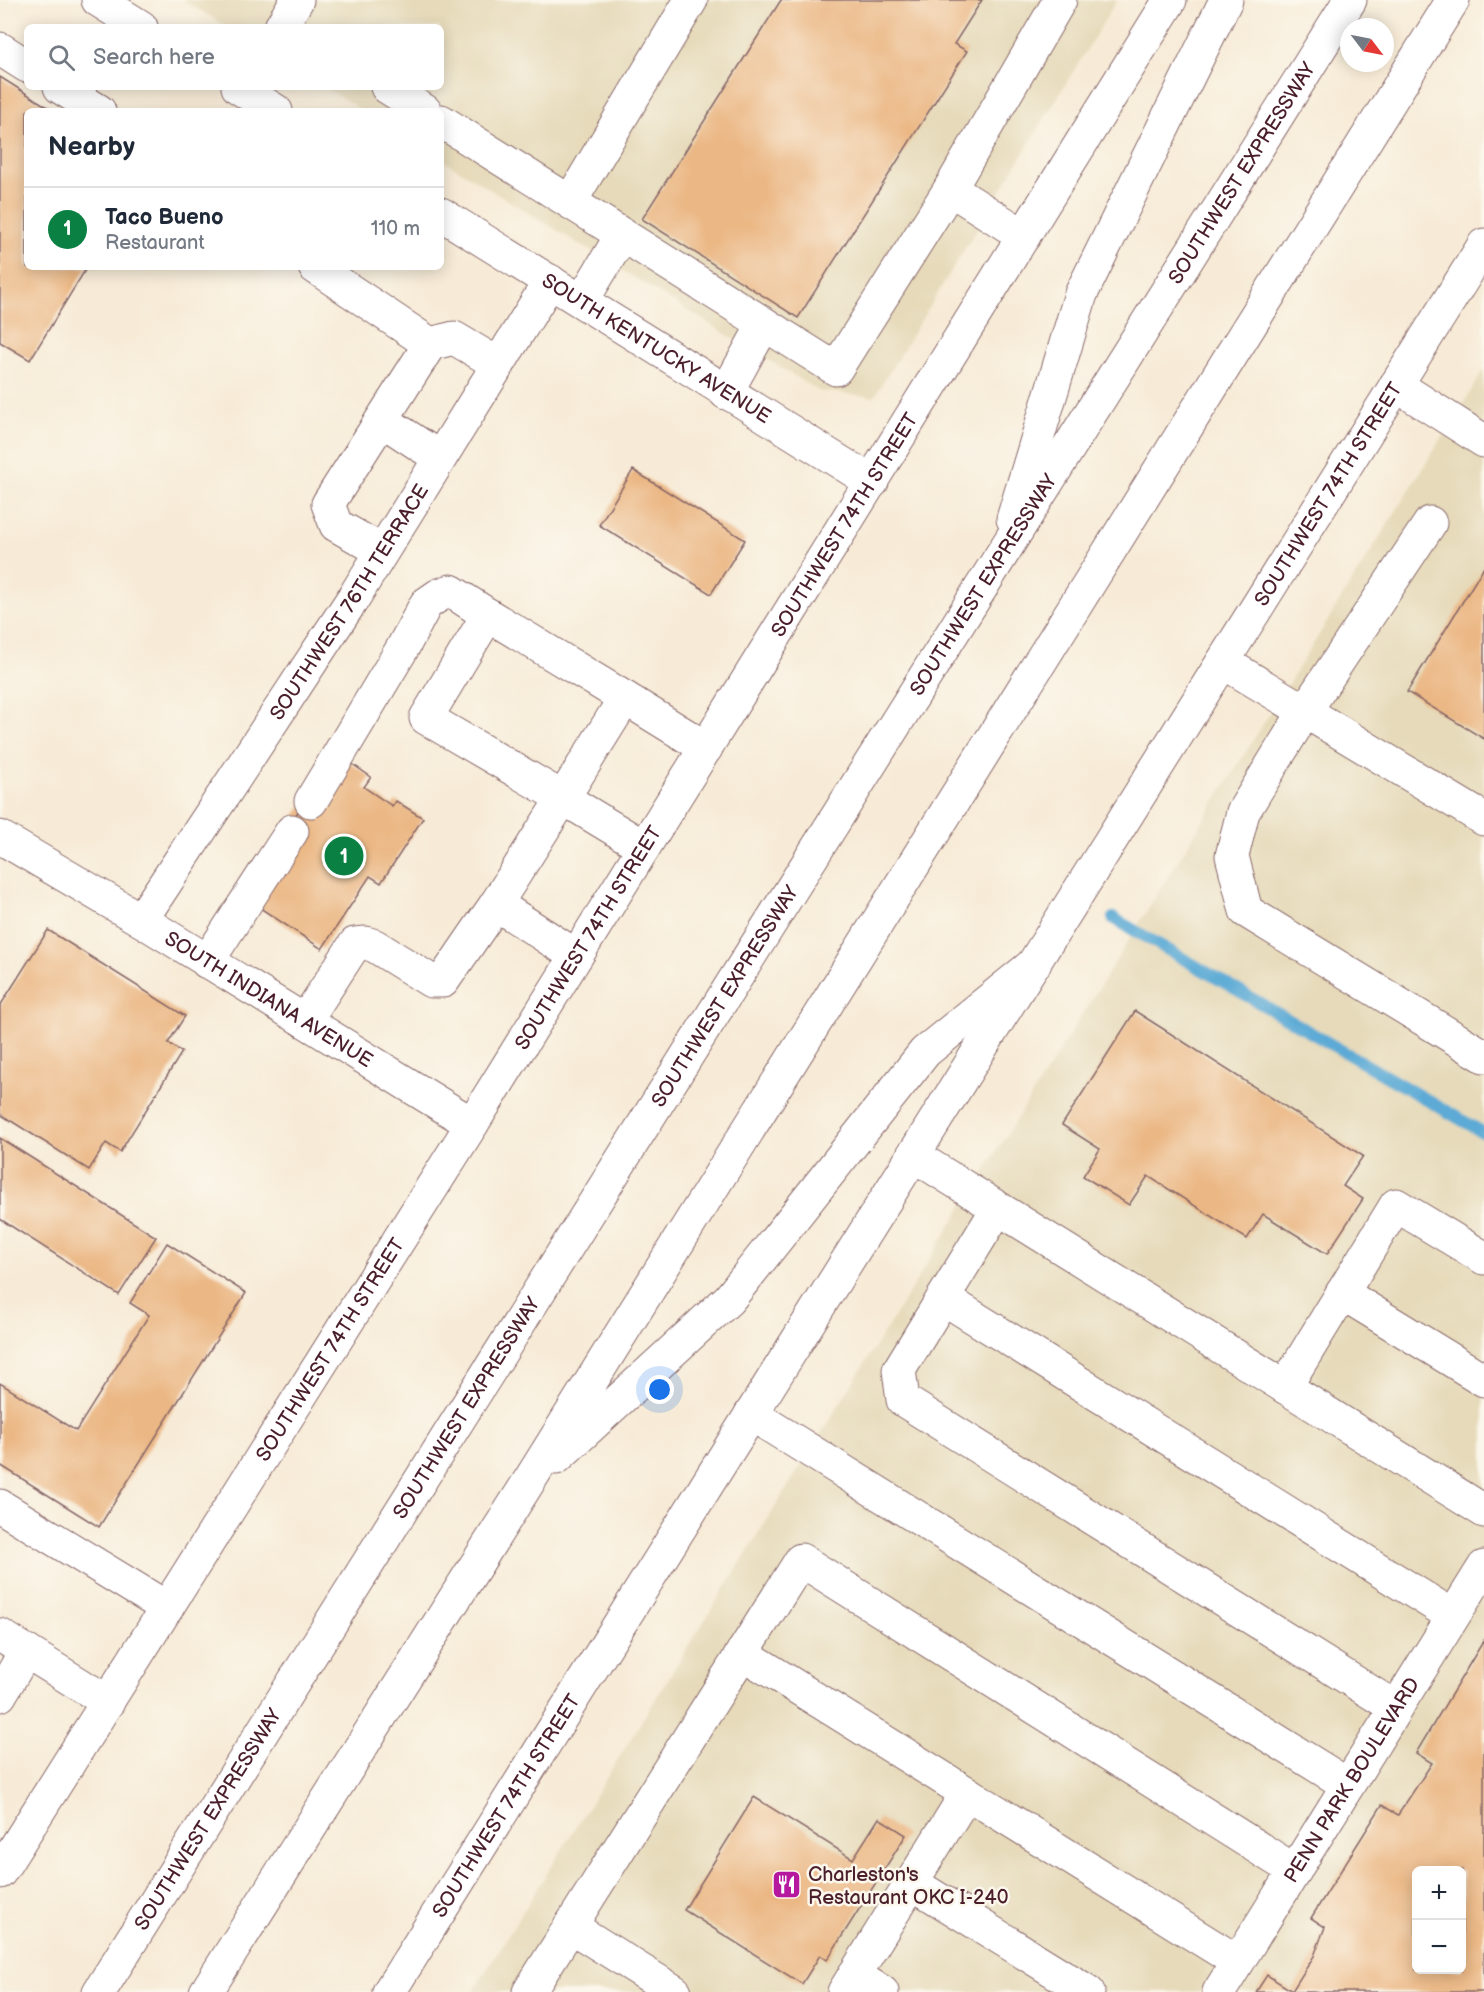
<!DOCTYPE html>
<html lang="en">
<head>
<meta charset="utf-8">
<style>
  :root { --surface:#fff; --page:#f2f2f3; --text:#1f2937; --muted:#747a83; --line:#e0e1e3; --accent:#0b8043 }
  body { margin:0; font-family:"Balsamiq Sans",sans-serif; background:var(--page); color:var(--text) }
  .controls { position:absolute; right:18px; bottom:18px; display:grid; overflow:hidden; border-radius:9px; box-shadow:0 3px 15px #0003 }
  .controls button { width:54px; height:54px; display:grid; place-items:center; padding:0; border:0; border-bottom:2px solid var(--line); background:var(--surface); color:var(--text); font:30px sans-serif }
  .compass { position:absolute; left:1340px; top:18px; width:54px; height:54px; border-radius:50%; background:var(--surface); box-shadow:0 3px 15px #0003; rotate:122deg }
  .you { position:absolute; left:660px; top:1390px; width:21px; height:21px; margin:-15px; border:4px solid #fff; border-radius:50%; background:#1a73e8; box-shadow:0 0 0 9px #1a73e833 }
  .badge { display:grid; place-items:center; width:39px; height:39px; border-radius:50%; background:var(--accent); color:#fff; font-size:20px; font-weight:700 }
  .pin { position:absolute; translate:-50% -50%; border:3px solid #fff; box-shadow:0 2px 6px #0006 }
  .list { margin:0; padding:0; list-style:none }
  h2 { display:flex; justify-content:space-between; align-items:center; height:78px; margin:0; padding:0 24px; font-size:26px }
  h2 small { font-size:20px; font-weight:400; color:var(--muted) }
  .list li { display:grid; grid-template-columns:39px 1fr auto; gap:18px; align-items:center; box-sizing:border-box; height:84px; padding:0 24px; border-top:2px solid var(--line) }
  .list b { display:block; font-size:22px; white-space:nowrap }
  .list p { margin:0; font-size:20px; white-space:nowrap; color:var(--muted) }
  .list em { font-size:20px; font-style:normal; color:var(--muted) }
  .icon { flex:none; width:33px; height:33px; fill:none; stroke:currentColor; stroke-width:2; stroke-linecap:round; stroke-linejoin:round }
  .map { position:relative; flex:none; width:1484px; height:1992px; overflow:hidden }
  .search { position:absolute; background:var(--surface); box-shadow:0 3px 15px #0003; left:24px; top:24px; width:420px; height:66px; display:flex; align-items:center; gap:15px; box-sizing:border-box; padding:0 21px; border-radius:9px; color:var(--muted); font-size:22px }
  .panel { position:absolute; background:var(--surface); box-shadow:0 3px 15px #0003; left:24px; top:108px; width:420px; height:162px; border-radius:9px }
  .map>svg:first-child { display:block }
</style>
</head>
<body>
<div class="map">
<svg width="1484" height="1992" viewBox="0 0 1484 1992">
  <rect width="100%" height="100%" fill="#fbf7ec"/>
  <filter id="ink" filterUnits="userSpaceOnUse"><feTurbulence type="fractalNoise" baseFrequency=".0167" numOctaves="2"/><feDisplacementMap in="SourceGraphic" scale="12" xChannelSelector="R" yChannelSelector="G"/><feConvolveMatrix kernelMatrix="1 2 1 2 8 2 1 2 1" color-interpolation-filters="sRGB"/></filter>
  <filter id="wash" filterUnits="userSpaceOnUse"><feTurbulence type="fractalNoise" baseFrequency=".008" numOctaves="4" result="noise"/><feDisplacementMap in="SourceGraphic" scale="24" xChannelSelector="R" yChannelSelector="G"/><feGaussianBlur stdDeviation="1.35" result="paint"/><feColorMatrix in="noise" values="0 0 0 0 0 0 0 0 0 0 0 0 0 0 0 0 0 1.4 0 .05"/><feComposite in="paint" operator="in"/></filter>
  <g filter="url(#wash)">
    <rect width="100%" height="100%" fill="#f7ebd7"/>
    <path fill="#e6daba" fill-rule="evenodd" d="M183 0H1117L874 397 819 391 441 159V111H363L324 87H441V27H227Z
      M1484 370V1992H473ZM1416 1870H1462V1970H1416Z"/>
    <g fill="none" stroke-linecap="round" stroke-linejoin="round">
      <path stroke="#5baad5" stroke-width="12" d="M1113 918 1484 1133"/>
    </g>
    <g id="blocks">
      <path fill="#ebb784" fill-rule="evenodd" d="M781 0H982L954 44 967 51 798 318 642 219Z
        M0 77 54 111H27V267H87L30 360 0 342Z
        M633 470 745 540 711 594 599 525Z
        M1484 567V739L1407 692Z
        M345 759 371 777 364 787 392 806 396 801 423 818 381 883 370 876 322 949 257 906 287 828 307 798Z
        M48 930 185 1016 168 1043 182 1052 120 1152 106 1143 89 1170 0 1114V1006Z
        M1135 1011 1363 1156 1343 1186 1363 1199 1327 1254 1263 1214 1247 1239 1148 1176 1129 1205 1083 1176 1100 1149 1062 1125Z
        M0 1138 156 1237 119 1295 0 1219Z
        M167 1243 246 1293 99 1527 0 1465V1383L76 1431 149 1315 130 1303Z
        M1484 1640V1992H1256L1267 1975 1292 1991 1314 1956 1325 1927 1311 1918 1382 1805 1398 1815 1432 1763 1416 1753ZM1416 1870H1462V1970H1416Z
        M754 1797 853 1859 879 1818 906 1835 827 1960 820 1955 802 1984 684 1910Z"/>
    </g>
  </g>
  <g filter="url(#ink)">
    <use href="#blocks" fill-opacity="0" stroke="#876667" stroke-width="1.5"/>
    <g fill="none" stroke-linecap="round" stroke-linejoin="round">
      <defs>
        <g id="minor">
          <path d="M98 0 141 27"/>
          <path d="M281 27 297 0"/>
          <path d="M0 49 27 66"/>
          <path d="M60 87 99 111"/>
          <path d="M238 87 276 111"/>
          <path d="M387 87 425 111"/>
          <path d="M441 121 836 369 950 189"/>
          <path d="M570 202 691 0"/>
          <path id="s1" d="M441 214 872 482"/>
          <path d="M1024 236 950 189 1060 0"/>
          <path d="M315 267 430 344"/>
          <path d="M582 301 622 235"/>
          <path d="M1396 385 1484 441"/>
          <path d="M726 393 764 324"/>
          <path d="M382 420 440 458"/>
          <path d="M1430 523 1305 711 1243 812 1232 856 1246 911 1484 1056"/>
          <path d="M382 551 336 525 328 504 430 344 454 338 498 364"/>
          <path d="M1223 662 1484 819"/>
          <path d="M311 801 402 649 426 604 439 595 451 591 488 615"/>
          <path id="s2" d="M0 837 141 920 472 1124"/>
          <path d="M644 847 563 798 625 698 706 748"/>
          <path id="s3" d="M141 920 354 597 550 281"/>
          <path d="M576 956 496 904 563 798 426 718 488 615 625 698"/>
          <path d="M207 962 292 831"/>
          <path d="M305 1021 355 944 366 943 375 946 431 981H443L496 904"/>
          <path d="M913 1155 1484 1511"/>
          <path d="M998 1208 899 1370 903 1400 1396 1708"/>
          <path d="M1342 1293 1484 1380"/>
          <path d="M943 1298 1453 1616"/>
          <path d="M1285 1387 1396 1205 1484 1258"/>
          <path d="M751 1414 1348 1785"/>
          <path d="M0 1506 167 1608"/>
          <path d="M0 1635 108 1702"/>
          <path d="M742 1653 1238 1962"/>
          <path d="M0 1695 26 1651"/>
          <path d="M912 1883 1088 1992"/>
          <path d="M570 1926 675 1992"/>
          <path d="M854 1975 882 1992"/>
          <path d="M529 1992 801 1560 1295 1871"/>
          <path d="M844 1992 967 1793"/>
          <path id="s4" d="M1219 1992 1484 1567"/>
        </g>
        <g id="major">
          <path id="s5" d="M0 1872 472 1124 1170 0"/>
          <path id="s6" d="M389 1992 1484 245"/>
        </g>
        <g id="highway">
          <path d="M1013 519 1081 294 1226 0"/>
          <path d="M556 1458 729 1299 925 1052 1035 963"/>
          <path id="s7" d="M99 1992 1350 0"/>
          <path d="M206 1992 526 1486 1453 0"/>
        </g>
      </defs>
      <use href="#minor" stroke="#876667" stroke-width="35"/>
      <use href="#major" stroke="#876667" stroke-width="35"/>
      <use href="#highway" stroke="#876667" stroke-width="35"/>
      <use href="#minor" stroke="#fff" stroke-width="33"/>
      <use href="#major" stroke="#fff" stroke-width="33"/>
      <use href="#highway" stroke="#fff" stroke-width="33"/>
    </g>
  </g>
  <defs>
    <symbol id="restaurant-square" viewBox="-11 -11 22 22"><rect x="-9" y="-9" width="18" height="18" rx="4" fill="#b5179e" stroke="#fbf7ec"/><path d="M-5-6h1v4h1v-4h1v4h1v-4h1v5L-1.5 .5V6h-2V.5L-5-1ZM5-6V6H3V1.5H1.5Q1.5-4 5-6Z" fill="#fff"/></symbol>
  </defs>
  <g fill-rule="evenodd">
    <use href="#restaurant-square" x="770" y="1868" width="33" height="33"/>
  </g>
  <g text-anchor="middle" stroke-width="5" stroke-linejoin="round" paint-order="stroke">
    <g font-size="20" fill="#4a1f2b" stroke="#fbf7ec">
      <text dy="7" stroke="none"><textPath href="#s7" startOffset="2148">SOUTHWEST EXPRESSWAY</textPath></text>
      <text dy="7" stroke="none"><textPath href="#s1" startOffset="254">SOUTH KENTUCKY AVENUE</textPath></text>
      <text dy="7" stroke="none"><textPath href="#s6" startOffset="1768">SOUTHWEST 74TH STREET</textPath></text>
      <text dy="7" stroke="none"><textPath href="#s5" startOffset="1590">SOUTHWEST 74TH STREET</textPath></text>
      <text dy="7" stroke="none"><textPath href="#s7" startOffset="1662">SOUTHWEST EXPRESSWAY</textPath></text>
      <text dy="7" stroke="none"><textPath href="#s3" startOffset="380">SOUTHWEST 76TH TERRACE</textPath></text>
      <text dy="7" stroke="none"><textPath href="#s5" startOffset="1104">SOUTHWEST 74TH STREET</textPath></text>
      <text dy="7" stroke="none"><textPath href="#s7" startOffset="1176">SOUTHWEST EXPRESSWAY</textPath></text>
      <text dy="7" stroke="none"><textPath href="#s2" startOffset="314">SOUTH INDIANA AVENUE</textPath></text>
      <text dy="7" stroke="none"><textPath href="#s5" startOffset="618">SOUTHWEST 74TH STREET</textPath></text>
      <text dy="7" stroke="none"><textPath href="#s7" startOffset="690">SOUTHWEST EXPRESSWAY</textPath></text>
      <text dy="7" stroke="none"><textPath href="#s4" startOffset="250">PENN PARK BOULEVARD</textPath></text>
      <text dy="7" stroke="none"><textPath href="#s6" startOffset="220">SOUTHWEST 74TH STREET</textPath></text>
      <text dy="7" stroke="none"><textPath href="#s7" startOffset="204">SOUTHWEST EXPRESSWAY</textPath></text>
    </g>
    <g font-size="20" fill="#4a1f2b" stroke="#fbf7ec" text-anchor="start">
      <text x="808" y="1881">Charleston's<tspan x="808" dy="23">Restaurant OKC I-240</tspan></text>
    </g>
  </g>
</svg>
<div class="controls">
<button>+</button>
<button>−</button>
</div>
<svg class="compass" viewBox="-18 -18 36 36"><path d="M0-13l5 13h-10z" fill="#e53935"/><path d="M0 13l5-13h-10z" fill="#747a83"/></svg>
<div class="you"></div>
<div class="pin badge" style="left:344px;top:856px">1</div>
<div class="search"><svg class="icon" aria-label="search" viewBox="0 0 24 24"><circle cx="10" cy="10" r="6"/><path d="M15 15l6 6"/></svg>Search here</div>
<section class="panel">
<h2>Nearby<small></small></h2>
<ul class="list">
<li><span class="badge">1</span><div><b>Taco Bueno</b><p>Restaurant</p></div><em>110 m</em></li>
</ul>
</section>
</div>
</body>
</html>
